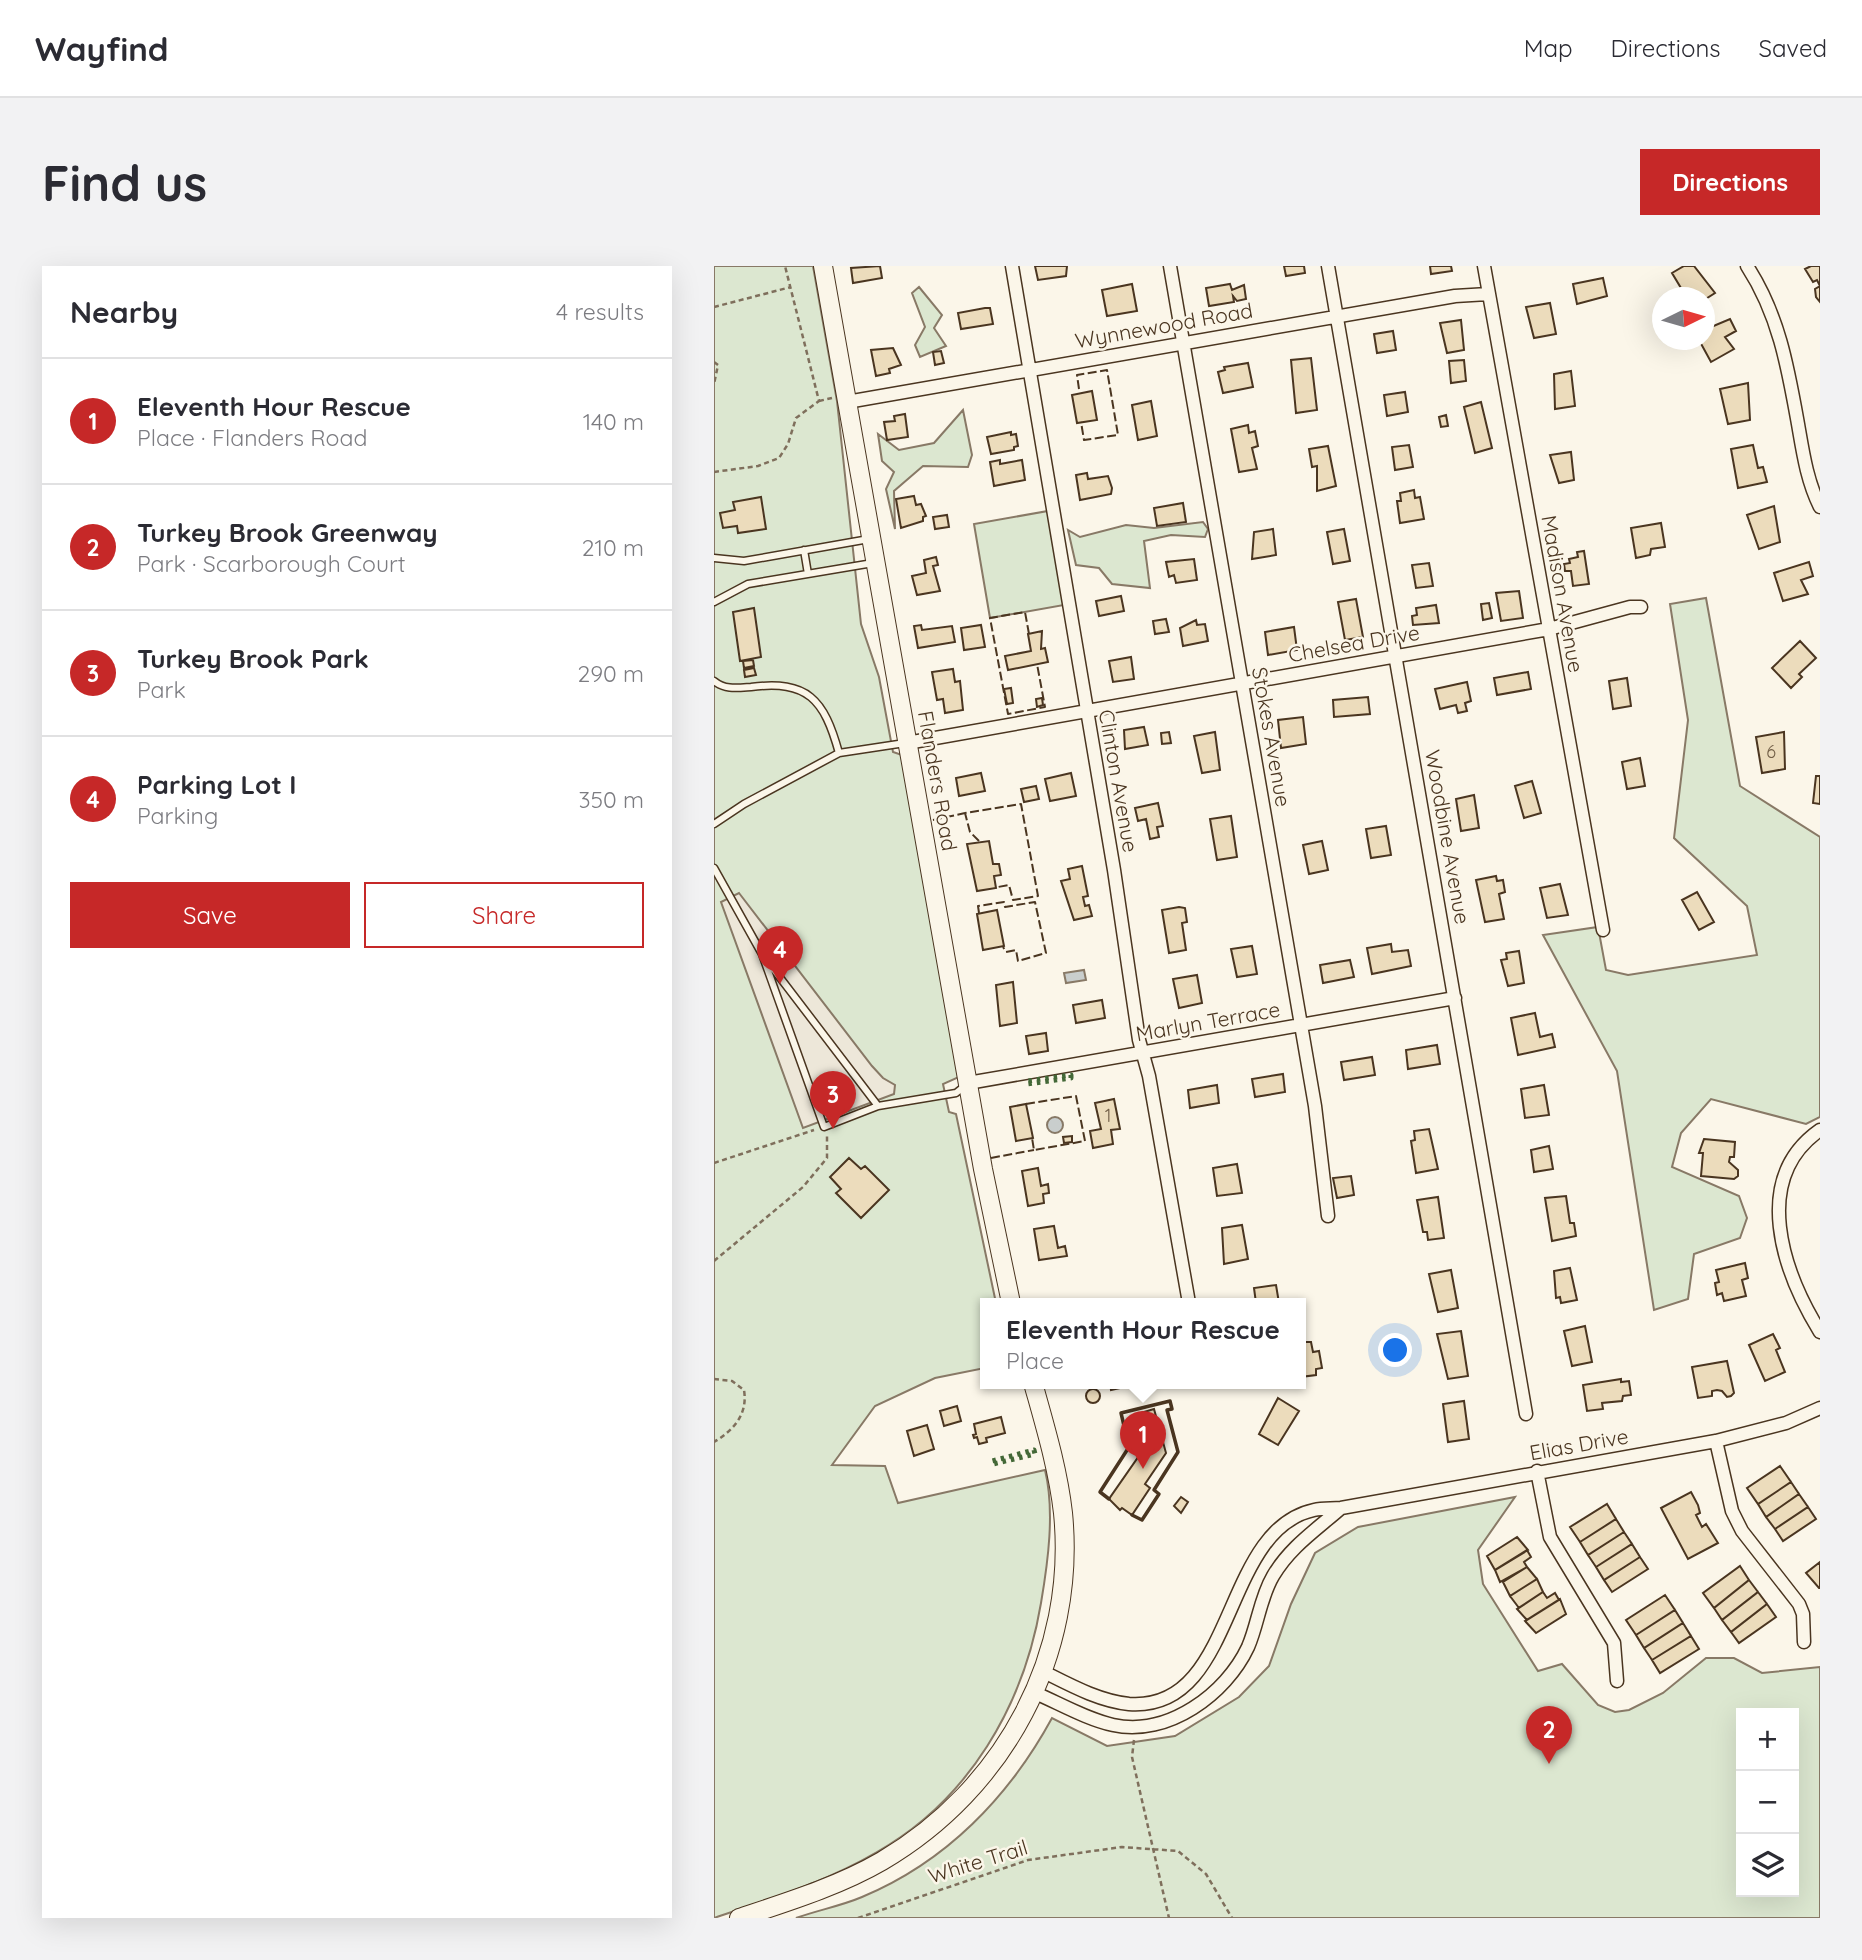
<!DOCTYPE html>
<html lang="en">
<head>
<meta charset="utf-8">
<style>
  :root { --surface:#fff; --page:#f2f2f3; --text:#2b2b33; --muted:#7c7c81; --line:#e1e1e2; --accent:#c62828 }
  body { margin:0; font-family:Quicksand,sans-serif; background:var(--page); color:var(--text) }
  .controls { position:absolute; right:21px; bottom:21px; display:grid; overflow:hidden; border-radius:0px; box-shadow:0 7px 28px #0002 }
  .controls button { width:63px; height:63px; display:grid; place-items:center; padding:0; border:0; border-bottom:2px solid var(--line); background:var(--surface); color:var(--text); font:35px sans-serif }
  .compass { position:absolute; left:938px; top:21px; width:63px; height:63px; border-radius:50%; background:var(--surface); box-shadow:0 7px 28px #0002; rotate:85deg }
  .you { position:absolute; left:682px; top:1085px; width:24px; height:24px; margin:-18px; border:5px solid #fff; border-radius:50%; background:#1a73e8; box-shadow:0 0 0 10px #1a73e833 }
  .badge { display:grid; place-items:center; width:46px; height:46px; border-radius:50%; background:var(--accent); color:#fff; font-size:23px; font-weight:700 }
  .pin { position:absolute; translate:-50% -58px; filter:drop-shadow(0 2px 4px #0008) }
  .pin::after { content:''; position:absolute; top:37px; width:24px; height:21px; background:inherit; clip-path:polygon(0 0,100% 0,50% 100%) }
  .popup { position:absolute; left:266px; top:1032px; width:326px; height:91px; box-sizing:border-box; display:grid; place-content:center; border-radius:0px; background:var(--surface); filter:drop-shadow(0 2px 5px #0005); font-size:23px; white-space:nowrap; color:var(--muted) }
  .popup b { font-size:26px; color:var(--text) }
  .popup::after { content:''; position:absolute; left:50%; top:100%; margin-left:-14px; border:14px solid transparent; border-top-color:var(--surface) }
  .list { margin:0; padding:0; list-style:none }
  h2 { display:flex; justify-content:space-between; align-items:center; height:91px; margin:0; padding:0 28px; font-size:30px }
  h2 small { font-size:23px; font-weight:400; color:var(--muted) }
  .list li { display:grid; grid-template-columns:46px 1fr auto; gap:21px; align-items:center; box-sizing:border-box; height:126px; padding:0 28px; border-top:2px solid var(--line) }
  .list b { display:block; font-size:26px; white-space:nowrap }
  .list p { margin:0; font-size:23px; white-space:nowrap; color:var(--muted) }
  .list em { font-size:23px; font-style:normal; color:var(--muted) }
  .actions { display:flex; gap:14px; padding:21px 28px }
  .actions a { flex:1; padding:16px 0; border:2px solid var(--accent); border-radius:0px; text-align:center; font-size:24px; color:var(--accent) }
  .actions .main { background:var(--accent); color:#fff }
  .icon { flex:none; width:38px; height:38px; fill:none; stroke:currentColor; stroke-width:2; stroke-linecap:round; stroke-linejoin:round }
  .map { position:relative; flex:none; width:1106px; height:1652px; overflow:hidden; border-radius:0px }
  header { display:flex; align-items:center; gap:42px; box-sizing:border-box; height:98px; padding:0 35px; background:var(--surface); border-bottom:2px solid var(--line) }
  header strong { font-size:33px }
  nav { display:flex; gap:38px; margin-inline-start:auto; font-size:24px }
  .intro { display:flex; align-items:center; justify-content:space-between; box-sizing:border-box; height:168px; padding:0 42px }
  h1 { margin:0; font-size:49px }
  .button { padding:18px 32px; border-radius:0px; background:var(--accent); color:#fff; font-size:24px; font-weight:700 }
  main { display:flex; gap:42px; padding:0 42px }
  aside { flex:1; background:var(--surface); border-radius:0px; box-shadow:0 7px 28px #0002 }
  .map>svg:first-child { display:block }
</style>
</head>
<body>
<header>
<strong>Wayfind</strong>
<nav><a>Map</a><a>Directions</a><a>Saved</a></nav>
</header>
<div class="intro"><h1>Find us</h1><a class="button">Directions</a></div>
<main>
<aside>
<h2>Nearby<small>4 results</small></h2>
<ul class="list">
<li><span class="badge">1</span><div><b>Eleventh Hour Rescue</b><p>Place · Flanders Road</p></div><em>140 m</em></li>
<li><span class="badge">2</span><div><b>Turkey Brook Greenway</b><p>Park · Scarborough Court</p></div><em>210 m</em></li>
<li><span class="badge">3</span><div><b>Turkey Brook Park</b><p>Park</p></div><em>290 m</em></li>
<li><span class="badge">4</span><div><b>Parking Lot I</b><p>Parking</p></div><em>350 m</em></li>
</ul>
<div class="actions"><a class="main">Save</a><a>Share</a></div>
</aside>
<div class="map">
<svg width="1106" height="1652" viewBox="0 0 1106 1652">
  <rect width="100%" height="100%" fill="#fbf6e9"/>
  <path fill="#dce7d0" stroke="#887966" stroke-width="2" fill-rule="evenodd" d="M0 0H99L123 135 147 358 165 411 179 486 188 489 245 811 229 818 235 846 242 848 282 1037H272L271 1102 221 1112 161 1140 118 1199 171 1200 184 1237 331 1204C341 1245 334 1296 327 1337 310 1439 255 1534 163 1586 112 1616 55 1633 0 1652Z
    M205 21 228 49 220 62 232 80 206 91 201 79 211 61 198 27Z
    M249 144 258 189 254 201 209 200 180 225 181 263 172 223 180 206 168 195 164 168 185 184 220 177Z
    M334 245 350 339 276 352 260 258Z
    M489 256 494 263 491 271 457 269 430 275 436 322 398 318 385 302 362 299 354 264 366 271 412 259 440 262Z
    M992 332 1026 520 1106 571V851L1092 858 997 833 967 867 958 901 1025 930 1033 952 1026 972 980 988 974 1033 940 1044 903 805 829 669 884 661 892 704 914 709 1043 689 1033 640 960 572 974 454 956 338Z
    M801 1231 764 1284 769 1318 824 1405 848 1398 884 1439 901 1446 915 1444 949 1427 992 1392H1020L1048 1407 1106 1401V1652H82C104 1644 127 1640 148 1631 232 1596 295 1531 338 1452L393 1480 461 1470 525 1431 555 1400 577 1338 601 1287 644 1261ZM1027 1447H1080V1626H1027Z"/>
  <path fill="#ede7d9" stroke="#887966" stroke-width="2" d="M25 627 158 800 169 812 181 819 180 828 89 862 7 636Z"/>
  <path fill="#c9cecd" stroke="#887966" stroke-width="2" d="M370 704 372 714 352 717 350 707Z
    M333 859a8 8 0 1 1 16 0a8 8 0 1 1-16 0Z"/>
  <path fill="#ecdcbc" stroke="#4a3520" stroke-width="2" d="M166 0 168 12 139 17 137 2Z
    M321 0H353L352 10 324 14Z
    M570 0H590L591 7 572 10Z
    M716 0H737L738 5 717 8Z
    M970 0H980L1001 27 990 34 973 32 958 7Z
    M1097 0H1106V36L1102 31 1101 23 1106 20 1103 14 1099 16 1091 3Z
    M889 12 893 30 863 38 859 18Z
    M418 18 423 45 393 50 388 24Z
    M516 18 518 24 530 19 532 33 523 35 519 30 520 36 495 40 492 22Z
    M836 37 842 68 820 72 812 41Z
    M271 42H276L279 58 247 63 244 47Z
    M1016 53 1022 65 1011 71 1020 83 997 96 985 74H990V64Z
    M747 54 750 84 733 87 726 57Z
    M679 65 682 84 663 87 660 68Z
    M179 82 187 99 175 103 176 107 162 110 157 84Z
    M227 85 230 97 221 99 219 86Z
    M597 92 603 144 582 147 577 94Z
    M750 94 752 115 737 117 735 95Z
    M534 97 539 121 509 127 504 106 511 104 510 101Z
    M857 105 861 140 841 143 840 108Z
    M1034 117 1036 154 1014 158 1006 123Z
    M378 125 383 154 363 157 358 129Z
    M691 126 694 146 673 150 670 129Z
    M437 135 443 170 424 174 418 139Z
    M767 136 778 182 761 187 750 141Z
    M191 148 194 171 173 174 170 156 181 155 180 150Z
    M732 149 734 160 727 161 725 151Z
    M534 159 535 167 541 165 544 180 538 182 543 203 525 206 517 163Z
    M297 166V169L302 168 304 180 300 181V184L277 188 273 171Z
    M695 179 699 201 681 204 678 181Z
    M1039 179 1044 202 1049 201 1053 216 1024 222 1017 183Z
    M614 180 622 220 603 225V200L598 201 595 183Z
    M857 186 860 214 845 217 836 189Z
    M286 194V198L308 194 311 214 280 220 276 196Z
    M373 207 374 213 394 210 398 222 397 228 366 234 362 209Z
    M700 224 701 232 706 231 710 253 686 257 683 235H687L686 227Z
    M200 230 202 239 207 238 212 250 209 251V255L187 262 182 233Z
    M47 231 52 263 24 267 23 260 9 262 6 247 21 244 19 236Z
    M469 237 472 256 443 260 440 242Z
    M1060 240 1066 276 1045 283 1033 249Z
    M233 249 235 261 221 263 219 251Z
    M947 257 951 281 937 283 936 289 922 292 917 262Z
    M559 263 562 289 538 293 540 266Z
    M630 263 636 295 619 298 613 266Z
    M870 285 875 318 859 320 857 305H851L850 298 856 297 855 293 864 291 863 286Z
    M222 291 224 299 219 300 226 325 203 329 198 310 212 307 210 294Z
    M480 293 483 314 462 317 460 309 455 311 452 296Z
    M1095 296 1099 310 1087 314 1094 328 1069 335 1060 307Z
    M715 297 719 320 702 322 698 299Z
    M805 325 809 352 787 355 782 327Z
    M407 330 410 345 385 350 382 335Z
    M642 333 649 371 631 374 624 336Z
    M775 337 778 352 769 354 767 338Z
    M722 339 725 357 699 359 698 350 703 349 702 342Z
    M40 342 47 391 26 395 19 346Z
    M452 353 455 366 441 368 439 355Z
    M482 354 483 359 491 358 494 375 469 380 466 362Z
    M207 359 208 364 238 360 241 376 204 382 200 360Z
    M267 359 271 381 250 384 247 362Z
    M580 361 583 384 554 389 551 366Z
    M328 365 327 383 331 382 334 396 294 404 291 390 317 385 314 368Z
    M1086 375 1102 392 1085 408 1088 411 1077 422 1058 402Z
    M417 391 420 413 399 416 395 395Z
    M39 394 40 400 30 402 29 395Z
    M40 402 42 409 31 411 30 404Z
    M239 403 241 416 246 415 249 444 231 447 229 433 223 434 218 406Z
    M814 406 817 423 783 429 780 412Z
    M913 412 917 440 899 443 895 415Z
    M753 416 757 435 751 437 753 445 744 447 742 439 726 443 721 423Z
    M297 422 299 437 293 438 290 423Z
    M654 431 656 448 620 451 619 434Z
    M328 432 329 439 323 441 322 433Z
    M589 451 592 478 567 482 564 454Z
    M430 461 434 479 411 483 410 464Z
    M455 466 457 477 448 478 447 467Z
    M501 466 506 504 488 507 480 470Z
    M1070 466 1071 503 1048 507 1042 471Z
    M926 492 931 520 913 523 908 496Z
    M267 507 271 525 245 530 242 512Z
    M357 507 362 530 336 535 331 513Z
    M1102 510H1106V538L1099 537Z
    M818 515 827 547 810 552 801 520Z
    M322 520 325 533 310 536 307 523Z
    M760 529 765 562 747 565 742 533Z
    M444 537 449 560 443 561 445 571 436 573 432 553 424 555 421 542Z
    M517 550 523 591 503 594 496 553Z
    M672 560 677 589 657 592 652 563Z
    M275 575 279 598H285L287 609 280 610 282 622 263 625 253 578Z
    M608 575 614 604 595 608 589 579Z
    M368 600 374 630 369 631 371 640 375 639 378 650 360 654 347 615 356 613 354 603Z
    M782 610 783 615 789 614 791 626 785 628 790 653 771 656 762 614Z
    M846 618 854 649 833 652 826 622Z
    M983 626 1000 656 985 664 968 634Z
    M465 641 471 642 473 656 468 657 472 684 455 687 448 644Z
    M283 644 290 680 269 684 263 648Z
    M677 678 678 686 694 684 697 700 658 708 653 682Z
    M538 680 543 708 523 711 517 683Z
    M805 685 810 717 794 720 787 694 793 693 792 687Z
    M636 694 640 711 609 717 606 699Z
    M483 709 488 737 465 742 459 713Z
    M299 716 303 757 286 760 282 719Z
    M388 734 391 752 362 757 359 739Z
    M821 747 826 771 838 768 841 781 804 789 797 752Z
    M332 767 334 785 315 788 312 770Z
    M723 779 726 798 694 803 692 784Z
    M658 791 661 809 630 814 627 796Z
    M569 808 571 826 541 831 538 813Z
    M503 819 505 837 476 842 474 824Z
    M830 819 835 849 811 852 807 823Z
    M400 833 406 863 397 864 399 878 379 882 376 865 387 863 381 837Z
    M312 838 319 872 302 875 296 841Z
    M715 863 724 903 702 907 697 875 701 874 700 865Z
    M358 870V876L350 877 349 871Z
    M990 873 1021 876 1020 891H1016L1015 896 1024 904V910L1020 913 987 910 989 887H985Z
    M835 880 839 903 820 906 817 884Z
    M135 892 147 903 151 900 175 924 147 952 122 927 127 923 116 911Z
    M523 898 528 927 503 930 499 902Z
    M324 902 327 920 334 918 335 927 329 928 330 937 314 940 308 905Z
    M637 910 640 929 623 932 619 912Z
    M852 930 856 957H860L862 970 838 975 831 932Z
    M724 931 730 972 714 974 713 966H709L703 934Z
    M528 959 534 993 510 998 508 962Z
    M340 960 344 982 351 980 353 990 325 994 320 963Z
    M1031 997 1034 1012 1028 1014 1032 1030 1010 1035 1008 1027 1003 1029 1001 1017 1005 1016 1002 1004Z
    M856 1002 863 1034 847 1037 846 1031 842 1032 840 1005Z
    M737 1004 744 1042 724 1046 715 1008Z
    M562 1019 565 1037H542L540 1022Z
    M871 1060 878 1096 858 1100 850 1065Z
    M747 1065 754 1110 734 1113 723 1068Z
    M1059 1068 1066 1082 1062 1084 1071 1106 1051 1115 1035 1079Z
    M586 1076H597L599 1086 605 1085 608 1102 602 1103V1109L586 1111Z
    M1013 1095 1020 1127 1017 1130 1013 1131 1008 1125 1003 1124 998 1125V1130L984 1132 978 1101Z
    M907 1113V1116L915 1115 917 1129 909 1130 908 1135 888 1137 889 1143 873 1145 869 1119Z
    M396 1117H420V1119L397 1124Z
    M372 1130a7 7 0 1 1 14 0a7 7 0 1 1-14 0Z
    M564 1132 585 1145 564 1179 545 1168Z
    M750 1135 755 1173 734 1176 729 1138Z
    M243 1140 247 1155 230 1160 226 1145Z
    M440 1143 452 1187 431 1218 436 1222 418 1249 408 1242 406 1244 395 1233 429 1184 420 1149Z
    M287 1151 291 1167 272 1172 273 1176 265 1178 263 1171 260 1172 259 1169 262 1168 260 1158Z
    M213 1159 220 1183 200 1190 193 1165Z
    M1066 1200 1077 1216 1044 1238 1033 1222Z
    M1077 1216 1085 1228 1052 1251 1044 1238Z
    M977 1226 984 1239 986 1247 982 1249 988 1261 992 1258 1004 1277 974 1293 947 1242Z
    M1085 1228 1094 1241 1061 1263 1052 1251Z
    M467 1231 474 1236 467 1247 460 1240Z
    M893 1238 902 1253 866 1276 856 1261Z
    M1094 1241 1102 1253 1069 1275 1061 1263Z
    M902 1253 910 1266 874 1289 866 1276Z
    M910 1266 918 1278 882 1301 874 1289Z
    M803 1271 814 1284 781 1304 773 1290Z
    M918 1278 926 1291 890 1314 882 1301Z
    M813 1284 817 1291 810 1296 813 1301 786 1316 781 1304Z
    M926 1291 934 1303 898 1326 890 1314Z
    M1106 1296V1322H1105L1092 1307Z
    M1026 1300 1035 1314 1000 1342 989 1327Z
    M813 1301 823 1313 796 1330 789 1316Z
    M823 1313 829 1326 805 1342 796 1330Z
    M1035 1314 1044 1326 1008 1354 1000 1342Z
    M829 1326 833 1332 841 1327 845 1334 813 1354 803 1343Z
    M1044 1326 1053 1338 1017 1366 1008 1354Z
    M951 1329 961 1344 922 1369 912 1354Z
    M846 1333 852 1348 822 1367 811 1355Z
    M1053 1338 1062 1351 1025 1377 1017 1366Z
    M961 1344 969 1357 930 1382 922 1369Z
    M969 1357 977 1370 938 1394 930 1382Z
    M977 1370 985 1383 946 1407 938 1394Z"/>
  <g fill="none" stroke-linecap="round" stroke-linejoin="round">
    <defs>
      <path id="service" d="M90 284 94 308
        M0 292 30 295 155 273
        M0 336 34 318 159 297
        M0 415C11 424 23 422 37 421 94 414 110 433 125 487
        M0 558 30 538 125 487 191 477
        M0 602 48 688 164 840
        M48 688 110 861 164 840 242 827 252 819"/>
      <path id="minor" d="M298 0 400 604 425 774 435 810 475 1037
        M456 0 601 840 614 950
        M614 0 812 1148
        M770 0 889 664
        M1033 0C1065 49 1074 102 1084 158 1089 187 1093 215 1106 241
        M133 136 741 30 774 28
        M193 477 835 363 916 341H927
        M254 817 741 732
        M1106 864C1036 913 1069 1006 1106 1066
        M1002 1175 1018 1245 1028 1265 1085 1338 1089 1348 1090 1376
        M823 1205 836 1271 900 1377 903 1415
        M330 1406C356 1419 385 1435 415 1438 524 1446 506 1264 600 1244 609 1242 618 1243 627 1242L1002 1175 1072 1157 1106 1142
        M319 1426C345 1437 372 1453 399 1459 454 1471 512 1428 534 1381 544 1358 546 1332 559 1310 576 1281 602 1264 627 1242"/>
      <path id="secondary" d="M109 0 269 903 297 1037
        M25 1652C73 1636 125 1620 168 1595 291 1523 363 1388 349 1247 344 1203 331 1160 319 1117"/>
    </defs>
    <use href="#service" stroke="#4a3520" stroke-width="9"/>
    <use href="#minor" stroke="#4a3520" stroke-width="15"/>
    <use href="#secondary" stroke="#4a3520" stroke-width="20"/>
    <path stroke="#7f6f5c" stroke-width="2.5" stroke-dasharray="5 3.5" stroke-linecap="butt" d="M0 41 77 21
      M0 96 4 99 0 118
      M105 135 118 132
      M0 206 44 200 65 192 74 178 82 152 105 135 71 0
      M0 897 100 864
      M0 995 89 921 113 892V870
      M0 1113 18 1115 30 1124C34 1148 20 1164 0 1176
      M420 1474 418 1491 455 1652
      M144 1652 314 1594 408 1581 464 1585 492 1608 518 1652"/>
    <use href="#service" stroke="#fbf6e9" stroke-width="6"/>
    <use href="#minor" stroke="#fbf6e9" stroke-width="12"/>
    <use href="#secondary" stroke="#fbf6e9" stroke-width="18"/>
    <path stroke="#436837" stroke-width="5" stroke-dasharray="3.5 5" stroke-linecap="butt" d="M357 809V812L313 818 314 815Z
      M320 1184 321 1188 279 1198 278 1195Z"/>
    <path stroke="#4a3520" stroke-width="2" stroke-dasharray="9 3.5" stroke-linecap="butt" d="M365 123 363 109 393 104 404 169 370 174 367 156
      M315 368 311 346 276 352 294 448 331 441 323 398
      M219 554 251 547
      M265 575 256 566 251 547 307 538 324 630 299 634 295 619 284 621
      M265 647 264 640 290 636 291 641 321 636 332 687 304 695 302 684 292 686 289 681
      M312 838 362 830 371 875 320 884 318 872
      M277 892 320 884"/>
    <path stroke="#4a3520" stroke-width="3.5" d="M395 1233 386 1226 415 1181 407 1147 456 1135 458 1143 453 1144 464 1186 440 1224 445 1228 428 1254 418 1249"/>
  </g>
  <g text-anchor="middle" stroke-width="5" stroke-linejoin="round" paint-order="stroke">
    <g font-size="18" fill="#725f47">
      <text x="1057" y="492">6</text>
      <text x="394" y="856">1</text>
    </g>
    <g font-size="21" fill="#4a3520" stroke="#fbf6e9">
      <text transform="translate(450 60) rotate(-10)" y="7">Wynnewood Road</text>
      <text transform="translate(848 328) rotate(80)" y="7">Madison Avenue</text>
      <text transform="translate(640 378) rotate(-10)" y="7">Chelsea Drive</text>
      <text transform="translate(557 471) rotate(80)" y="7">Stokes Avenue</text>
      <text transform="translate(223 515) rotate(80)" y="7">Flanders Road</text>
      <text transform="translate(404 515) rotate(80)" y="7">Clinton Avenue</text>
      <text transform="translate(733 571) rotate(80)" y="7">Woodbine Avenue</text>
      <text transform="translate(494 756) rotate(-10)" y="7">Marlyn Terrace</text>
      <text transform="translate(865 1179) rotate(-10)" y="7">Elias Drive</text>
      <text transform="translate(264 1596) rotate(-17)" y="7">White Trail</text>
    </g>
  </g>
</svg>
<div class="controls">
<button>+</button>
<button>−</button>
<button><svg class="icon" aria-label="layers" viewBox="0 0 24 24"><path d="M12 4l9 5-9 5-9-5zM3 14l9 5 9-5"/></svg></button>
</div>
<svg class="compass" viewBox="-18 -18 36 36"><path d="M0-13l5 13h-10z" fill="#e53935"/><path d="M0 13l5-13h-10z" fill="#7c7c81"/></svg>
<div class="you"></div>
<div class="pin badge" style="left:429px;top:1203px">1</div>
<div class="popup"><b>Eleventh Hour Rescue</b>Place</div>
<div class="pin badge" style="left:835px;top:1498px">2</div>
<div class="pin badge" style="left:119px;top:863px">3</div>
<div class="pin badge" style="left:66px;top:718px">4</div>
</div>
</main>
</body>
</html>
